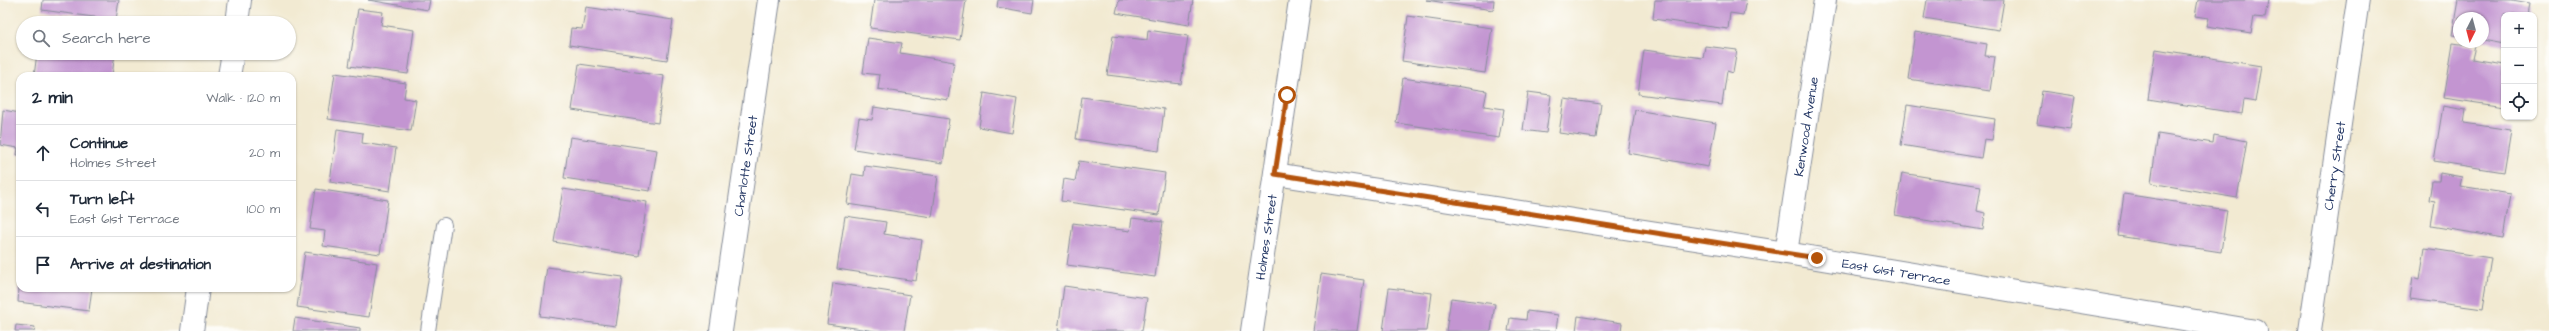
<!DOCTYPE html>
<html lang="en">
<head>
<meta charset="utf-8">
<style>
  :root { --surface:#fff; --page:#f6f6f7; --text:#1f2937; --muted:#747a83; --line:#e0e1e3 }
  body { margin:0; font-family:"Architects Daughter",sans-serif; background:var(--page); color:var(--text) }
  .controls { position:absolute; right:12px; top:12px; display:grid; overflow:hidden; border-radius:8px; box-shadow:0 1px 3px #0004 }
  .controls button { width:36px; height:36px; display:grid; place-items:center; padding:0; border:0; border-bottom:1px solid var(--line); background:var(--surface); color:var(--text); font:20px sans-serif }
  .compass { position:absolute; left:2453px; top:12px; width:36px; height:36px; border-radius:50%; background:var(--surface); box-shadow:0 1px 3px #0004; rotate:186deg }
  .stop { position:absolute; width:12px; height:12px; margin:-9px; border:3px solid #b45309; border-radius:50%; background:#fff }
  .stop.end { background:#b45309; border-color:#fff; box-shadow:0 1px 4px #0008 }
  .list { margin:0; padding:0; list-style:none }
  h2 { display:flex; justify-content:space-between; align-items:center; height:52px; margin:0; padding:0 16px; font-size:17px }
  h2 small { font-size:13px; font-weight:400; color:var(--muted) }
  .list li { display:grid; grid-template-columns:26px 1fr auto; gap:12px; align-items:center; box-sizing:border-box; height:56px; padding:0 16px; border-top:1px solid var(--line) }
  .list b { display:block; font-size:15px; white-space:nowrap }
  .list p { margin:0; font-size:13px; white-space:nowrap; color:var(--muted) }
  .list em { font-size:13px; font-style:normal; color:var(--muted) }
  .icon { flex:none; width:22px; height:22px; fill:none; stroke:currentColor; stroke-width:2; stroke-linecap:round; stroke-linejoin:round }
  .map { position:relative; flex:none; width:2549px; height:331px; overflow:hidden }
  .search { position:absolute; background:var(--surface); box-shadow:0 1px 3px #0004; left:16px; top:16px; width:280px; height:44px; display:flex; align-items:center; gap:10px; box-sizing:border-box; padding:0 14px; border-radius:22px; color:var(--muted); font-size:15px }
  .panel { position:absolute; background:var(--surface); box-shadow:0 1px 3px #0004; left:16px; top:72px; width:280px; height:220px; border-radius:12px }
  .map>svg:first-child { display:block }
</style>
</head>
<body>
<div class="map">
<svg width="2549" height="331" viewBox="0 0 2549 331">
  <rect width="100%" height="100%" fill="#fdfcf7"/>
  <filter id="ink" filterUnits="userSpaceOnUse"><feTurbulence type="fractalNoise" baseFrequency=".025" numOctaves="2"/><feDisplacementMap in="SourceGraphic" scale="8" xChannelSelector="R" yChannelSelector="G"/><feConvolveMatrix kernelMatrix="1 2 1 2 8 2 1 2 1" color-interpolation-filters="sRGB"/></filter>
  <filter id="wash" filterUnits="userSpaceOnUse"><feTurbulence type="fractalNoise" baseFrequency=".012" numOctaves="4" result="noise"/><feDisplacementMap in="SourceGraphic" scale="16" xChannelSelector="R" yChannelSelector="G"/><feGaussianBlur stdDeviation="0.9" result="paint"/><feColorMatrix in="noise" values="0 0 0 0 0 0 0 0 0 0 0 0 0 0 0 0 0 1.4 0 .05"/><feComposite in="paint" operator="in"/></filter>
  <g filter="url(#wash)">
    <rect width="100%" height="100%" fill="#f2ead2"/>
    <g id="blocks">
      <path fill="#c395d1" d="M43 0H119L116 20 42 10Z
        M368 0H430L428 10Z
        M874 0H966L960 40 870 28Z
        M998 0H1034L1032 13 997 7Z
        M1119 0H1193L1189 25 1116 13Z
        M1426 0H1494L1493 10Z
        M1655 0H1746L1743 15 1730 13 1728 29 1653 19Z
        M1927 0H2004L1999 30 1924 18Z
        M2198 0H2268L2265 18 2254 17 2251 33 2207 26 2209 18 2195 16Z
        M2458 0H2512L2530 3 2528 15H2504V44L2483 40V18H2459V36L2452 35Z
        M586 7 673 20 667 60 569 45 571 28 582 29Z
        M358 9 383 12 381 25 414 30 408 74 349 66Z
        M1408 16 1492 28 1485 73 1402 61Z
        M1148 30 1188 36 1181 84 1107 75 1113 36 1147 40Z
        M1915 32 1987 44 1985 56 1995 57 1990 91 1908 79Z
        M868 38 902 43 900 53 954 62 948 100 878 89 880 75 863 73Z
        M2453 43 2475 46 2472 59 2504 64V107L2444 98Z
        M1705 46 1737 50 1733 73 1727 71 1722 105 1638 94 1644 50 1703 58Z
        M2156 49 2261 66 2255 102 2244 100 2242 114 2148 99Z
        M37 53H115L112 76H34Z
        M579 64 664 76 658 123 572 110Z
        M335 73 406 83 404 98 416 100 411 131 328 119Z
        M1403 78 1487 91 1484 106 1504 109 1499 138 1396 123Z
        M2042 91 2075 96 2070 129 2037 124Z
        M1528 92 1551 95 1546 133 1523 130Z
        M984 93 1017 99 1012 133 979 127Z
        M1082 97 1164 109 1159 151 1076 139Z
        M1564 99 1601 104 1596 138 1559 133Z
        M1907 105 1995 119 1992 140 1984 139 1981 158 1901 145Z
        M2443 106 2466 110 2464 123 2511 130 2504 172 2434 161Z
        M874 107 949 119 943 163 854 149 859 118 872 120Z
        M3 110 20 113V155H17L18 148 0 145Z
        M1635 110 1716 123 1708 167 1628 153Z
        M337 129 363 133 362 143 396 148 390 191 330 182Z
        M2158 134 2213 143 2214 135 2247 141 2237 198 2151 183Z
        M570 137 657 150 650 191 564 178Z
        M1079 161 1165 173 1159 215 1061 201 1064 179 1075 181Z
        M865 166 938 176 932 217 847 204 852 174 864 176Z
        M1902 173 1981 186 1977 211 1985 213 1983 230 1895 215Z
        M2440 173 2462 177 2460 186 2511 194 2504 238 2431 226 2435 201 2429 200 2432 181H2439Z
        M316 189 388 200 380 254 323 246 325 231 310 229Z
        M563 189 647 202 639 256 554 242Z
        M2124 194 2227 210 2221 252 2118 236Z
        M845 216 886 222 884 234 922 240 916 281 837 269Z
        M1132 218 1163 222 1155 277 1067 265 1073 223 1130 231Z
        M2425 248 2491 258 2483 309 2410 299 2413 277 2420 279Z
        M305 252 377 263 369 317 297 307Z
        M547 267 623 277 616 326 540 316Z
        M1321 274 1364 280 1357 331H1313Z
        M833 283 910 295 904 331H876L827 324Z
        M1064 286 1147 298 1142 331H1058Z
        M19 288H92L89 311 18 302Z
        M1389 288 1432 293 1427 331H1383Z
        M1451 298 1495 304 1491 331H1446Z
        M1527 311 1558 315 1556 331H1508L1510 318 1526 320Z
        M1578 316 1622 323 1621 331H1576Z
        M295 318 360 328V331H293Z
        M16 325 35 327 34 331H15Z"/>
    </g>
  </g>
  <g filter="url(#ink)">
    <use href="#blocks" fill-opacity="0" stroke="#868c98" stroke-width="1"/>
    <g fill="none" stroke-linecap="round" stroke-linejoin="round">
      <defs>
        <path id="lane" d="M428 331 444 225"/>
        <g id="street">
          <path id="s1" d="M1275 174 1786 253 2256 331"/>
          <path id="s2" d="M1786 253 1825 0"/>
          <path id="s3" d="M721 331 769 0"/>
          <path id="s4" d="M1252 331 1300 0"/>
          <path id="s5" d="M2310 331 2358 0"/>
        </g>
        <path id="secondary" d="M237 23 240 0
          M229 76 233 53
          M192 331 198 288"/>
      </defs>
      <use href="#lane" stroke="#868c98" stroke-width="16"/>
      <use href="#street" stroke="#868c98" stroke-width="24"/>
      <use href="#secondary" stroke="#868c98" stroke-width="24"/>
      <use href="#lane" stroke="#fff" stroke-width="14"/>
      <use href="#street" stroke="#fff" stroke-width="22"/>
      <use href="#secondary" stroke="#fff" stroke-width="22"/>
    </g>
  </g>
  <g fill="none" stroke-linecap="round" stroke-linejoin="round" filter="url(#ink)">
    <path stroke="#b45309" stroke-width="5" d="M1287 95 1275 174 1817 258"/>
  </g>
  <g text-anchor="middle" stroke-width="4" stroke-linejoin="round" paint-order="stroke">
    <g font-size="13" fill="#1b2f5e" stroke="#fdfcf7">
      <text dy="5" stroke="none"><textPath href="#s2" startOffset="128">Kenwood Avenue</textPath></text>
      <text dy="5" stroke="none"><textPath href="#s3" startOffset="167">Charlotte Street</textPath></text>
      <text dy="5" stroke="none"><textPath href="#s5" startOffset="167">Cherry Street</textPath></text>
      <text dy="5" stroke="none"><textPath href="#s4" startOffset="95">Holmes Street</textPath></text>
      <text dy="5" stroke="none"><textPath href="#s1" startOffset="629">East 61st Terrace</textPath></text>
    </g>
  </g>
</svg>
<div class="controls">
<button>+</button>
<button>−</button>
<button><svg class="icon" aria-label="locate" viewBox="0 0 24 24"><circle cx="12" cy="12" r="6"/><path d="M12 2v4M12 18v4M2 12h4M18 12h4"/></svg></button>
</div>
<svg class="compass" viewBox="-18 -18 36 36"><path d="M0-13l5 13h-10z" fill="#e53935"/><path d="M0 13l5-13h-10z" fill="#747a83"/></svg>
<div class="stop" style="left:1287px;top:95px"></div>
<div class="stop end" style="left:1817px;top:258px"></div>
<div class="search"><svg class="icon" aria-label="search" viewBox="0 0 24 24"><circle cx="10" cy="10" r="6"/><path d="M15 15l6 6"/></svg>Search here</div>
<section class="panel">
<h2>2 min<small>Walk · 120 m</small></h2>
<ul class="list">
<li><svg class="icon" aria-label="ahead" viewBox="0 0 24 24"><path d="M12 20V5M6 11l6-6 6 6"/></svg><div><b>Continue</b><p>Holmes Street</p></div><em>20 m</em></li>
<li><svg class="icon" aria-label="left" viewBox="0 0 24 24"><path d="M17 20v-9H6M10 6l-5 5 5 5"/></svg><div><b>Turn left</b><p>East 61st Terrace</p></div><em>100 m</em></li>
<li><svg class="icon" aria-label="arrive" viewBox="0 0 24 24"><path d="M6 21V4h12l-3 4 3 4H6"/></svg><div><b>Arrive at destination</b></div></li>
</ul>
</section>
</div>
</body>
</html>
